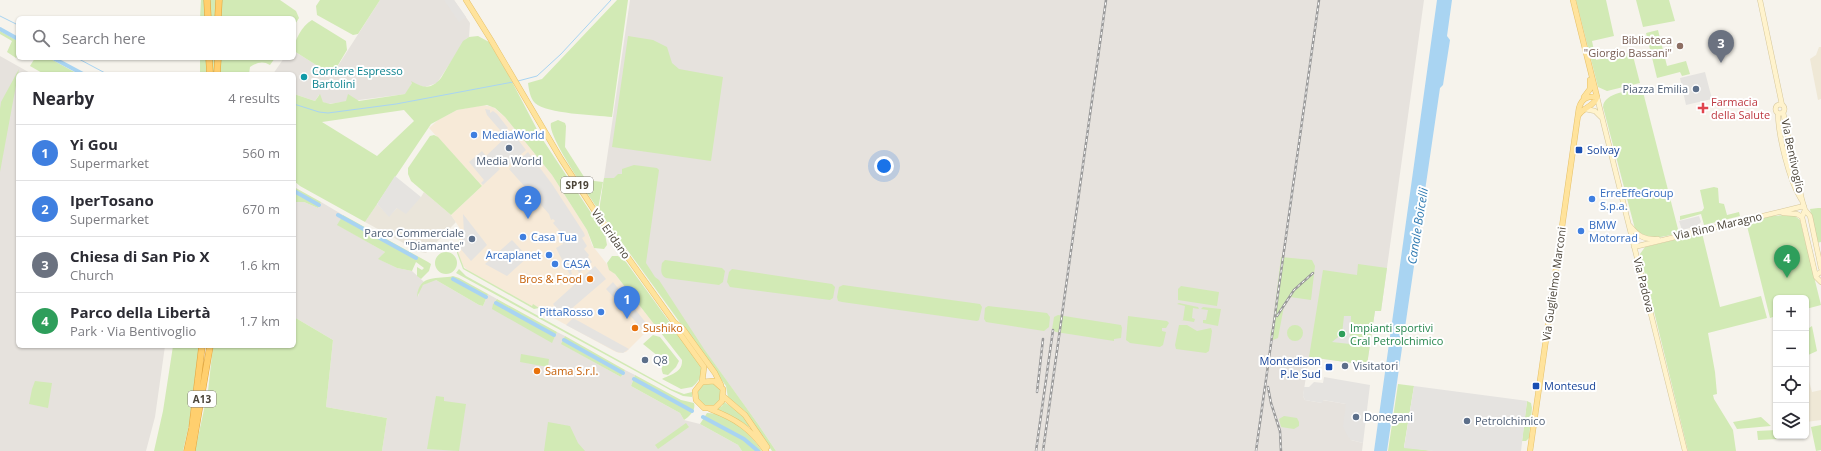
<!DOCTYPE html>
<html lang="en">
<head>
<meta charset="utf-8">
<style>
  :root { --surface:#fff; --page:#f7f7f7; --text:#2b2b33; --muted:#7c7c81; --line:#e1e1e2; --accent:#111827 }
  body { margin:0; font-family:"Open Sans",sans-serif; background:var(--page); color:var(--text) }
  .controls { position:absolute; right:12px; bottom:12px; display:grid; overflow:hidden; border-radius:6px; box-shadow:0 1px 3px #0004 }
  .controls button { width:36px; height:36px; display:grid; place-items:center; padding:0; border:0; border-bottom:1px solid var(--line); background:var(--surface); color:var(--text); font:20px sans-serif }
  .you { position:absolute; left:884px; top:166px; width:14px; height:14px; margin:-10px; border:3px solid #fff; border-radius:50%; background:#1a73e8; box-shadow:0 0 0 6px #1a73e833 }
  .badge { display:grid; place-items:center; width:26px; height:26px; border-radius:50%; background:var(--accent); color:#fff; font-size:13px; font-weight:700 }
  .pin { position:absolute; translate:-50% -33px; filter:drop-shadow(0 1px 2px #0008) }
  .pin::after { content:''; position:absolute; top:21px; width:14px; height:12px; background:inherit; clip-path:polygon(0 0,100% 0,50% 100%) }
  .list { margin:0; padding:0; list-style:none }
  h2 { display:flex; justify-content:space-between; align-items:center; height:52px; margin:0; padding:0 16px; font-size:17px }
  h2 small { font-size:13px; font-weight:400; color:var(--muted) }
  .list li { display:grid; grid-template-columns:26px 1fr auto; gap:12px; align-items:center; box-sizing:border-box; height:56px; padding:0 16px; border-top:1px solid var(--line) }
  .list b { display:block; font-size:15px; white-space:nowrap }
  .list p { margin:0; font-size:13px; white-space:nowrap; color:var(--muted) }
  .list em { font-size:13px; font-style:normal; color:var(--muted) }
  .icon { flex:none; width:22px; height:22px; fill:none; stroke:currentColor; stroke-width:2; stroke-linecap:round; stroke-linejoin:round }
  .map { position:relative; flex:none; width:1821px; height:451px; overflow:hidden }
  .search { position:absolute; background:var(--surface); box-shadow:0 1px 3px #0004; left:16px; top:16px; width:280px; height:44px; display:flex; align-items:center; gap:10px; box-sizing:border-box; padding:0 14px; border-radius:6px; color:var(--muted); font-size:15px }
  .panel { position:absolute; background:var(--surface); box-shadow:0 1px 3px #0004; left:16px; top:72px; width:280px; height:276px; border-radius:6px }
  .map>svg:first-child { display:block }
</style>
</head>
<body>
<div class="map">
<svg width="1821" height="451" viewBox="0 0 1821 451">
  <rect width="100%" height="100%" fill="#f6f3ec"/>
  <path fill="#eae5da" d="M424 192 451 215 456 222 426 253 420 252 365 222 377 204 389 216 397 208 421 197Z"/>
  <path fill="#f7ead8" d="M483 105 493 107 505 117 552 175 587 230 592 245 654 324 626 352 619 353 614 351 548 315 549 313 533 305 532 306 470 272 463 266 458 252 461 230 451 215 482 186 429 128 438 120 457 110Z"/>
  <path fill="#e6e2dd" d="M380 0H454L470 23 469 37 466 39 437 83 425 87 412 83 406 94 328 104 323 102 319 95 315 101 294 94V74H273L284 58H294V51L332 75Z
    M630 0H1424L1381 311H1375L1367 365 1309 357 1303 396 1305 400 1322 403V400L1346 404 1351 440 1363 443 1362 451H776L758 424 600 206Z
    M0 56 32 74H18V346H165L155 417 146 451H0Z
    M294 202H304L318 208 321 202 343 215 338 225 385 252 379 259 397 268 412 271 424 282 418 291V297L420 288 423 285 433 280H436L479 305 483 306 488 294 497 299 493 304 552 342 557 332 565 336 562 344 621 377 625 370 635 375 631 386 680 413 684 420 700 424 738 445 742 451H382L387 418 326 407 333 340 294 317Z"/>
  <path fill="#efe8d6" d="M1819 47H1821V99L1818 100 1810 59 1816 55Z
    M1806 374H1807L1812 392 1821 390V420L1806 422Z"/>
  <path fill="#d2eab5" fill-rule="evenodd" d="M201 0H280L296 11 299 18 294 26V18H200Z
    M320 0H380L358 34 353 35 317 15 316 6Z
    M617 0H628L612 117C595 115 547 114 535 103 530 98 529 90 528 83L542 79Z
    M1576 0H1606L1614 36 1592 41 1596 60 1632 52 1640 83 1607 91 1598 87Z
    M1636 0H1669L1675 21 1643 27Z
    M312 20 346 41 347 50 332 75 294 51C294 40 302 26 312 20Z
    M1658 30 1667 66 1686 61 1690 74 1682 76 1680 72 1657 78 1646 33Z
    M0 31 18 41V55L16 58 7 52 12 41 0 34Z
    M478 36 489 42 509 76 541 137 605 234 607 245 604 249 594 248 587 230 552 175 505 117 495 108 487 105 457 110 431 124 365 222 300 186 294 181V94L315 101 320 94 323 102 330 104 346 101 348 94 359 101 405 94 412 83 411 81C423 88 431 90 441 78L463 41 469 37ZM404 110 414 121 377 156 322 122Z
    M628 36 653 40 667 47 672 63 679 69 723 77 711 161 612 147Z
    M35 58H49L78 74H44L30 66Z
    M200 58H275L270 65C263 61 258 62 250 67L249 74H200Z
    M19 69 0 172V109L1 102Z
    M1642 88 1679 233C1661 237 1650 242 1635 229L1603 107C1604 92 1631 91 1642 88Z
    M558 120 565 123 566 126 565 147 586 180 603 182 598 209C589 195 547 136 551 123Z
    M434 135 438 137 482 186 451 215 411 181 408 174V168L430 136Z
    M634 165 657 168 659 170 646 263 655 277 659 280 704 349 758 424 776 451H772L745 411 728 398 726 386 599 211 604 178H614L618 174H622V169Z
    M294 187 321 202 318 208 304 202H294Z
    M1714 187 1718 188 1719 203 1724 204 1727 215 1739 212 1740 216 1704 225 1701 214 1680 220V216L1702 211 1704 208 1700 190Z
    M1818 208H1821V242L1816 243 1810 209Z
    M343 215 428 262 431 264 429 271 421 279 417 276V267L422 270 424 268 416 262 412 271 397 268 378 259 385 252 337 225Z
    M1785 215 1795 216 1800 220 1821 305 1806 309V298H1776V316L1770 318 1746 222 1772 216Z
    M459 226 461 233 458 246V252L464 268 532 306 533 304 539 308 534 309 463 269 457 253V246L461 233Z
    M1702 233 1720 307 1761 296 1767 318 1708 333 1715 372 1717 394 1713 395 1714 399 1733 430 1736 451H1688L1640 254 1645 247Z
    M435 263a11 11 0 1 1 22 0a11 11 0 1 1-22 0Z
    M612 256H618L626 262 700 364C703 374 700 381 692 387L681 389 662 379C669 375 683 373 682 360L615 274 609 270 607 263Z
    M1281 257 1312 260 1315 266 1311 300 1290 297 1284 306 1278 338 1273 340 1270 335 1273 324Z
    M665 260 722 268 725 271 723 282 719 285 666 278C660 275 661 269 662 263Z
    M1358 264 1387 268 1381 311H1375L1367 365 1309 357 1323 270 1357 275Z
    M459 269 466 276 671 389 684 394 692 392V397L683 396 670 390 456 273Z
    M732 269 832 284 835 287 833 298 830 300 730 287 727 282 729 272Z
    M453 276 459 278 488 294 483 306 479 305 436 280 423 285 417 297C419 273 438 280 453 276Z
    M843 285 980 304 982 307 979 320 977 321 842 302 838 301 837 297 839 287Z
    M1181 286 1219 292 1217 306 1178 300V289Z
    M497 299 557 332 552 343 492 309 493 304Z
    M1179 303 1198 307 1199 309 1193 308 1192 318 1195 319 1194 322 1181 320H1183L1185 306 1177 304Z
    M988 306 1047 313 1050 317 1049 327 1044 331 986 322 984 319 985 308Z
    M1203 307 1221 309 1218 326 1203 323V320H1206L1208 310 1201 309Z
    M1058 315 1121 325 1122 328 1121 338 1114 339V341L1056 332 1052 330 1054 317Z
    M1128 316 1167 321 1169 323 1166 328H1162V331L1166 332 1163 345 1160 347 1130 343 1126 340Z
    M294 317 333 340 326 407 387 418 382 451H195L208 391 213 346H294Z
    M1287 333a8 8 0 1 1 16 0a8 8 0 1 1-16 0Z
    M1179 325H1187L1197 331 1211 328 1212 331 1209 351 1206 353 1176 349 1175 345Z
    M1812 326 1817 351 1806 356V330Z
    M653 335 660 337 679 361 676 367 668 375 663 374C661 369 661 366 664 361L643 344Z
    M565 336 625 370 621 377 561 344Z
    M173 346H199L189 425 183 451H154L163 411Z
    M521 354 549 359 548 367 520 362Z
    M635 375 681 400 694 403C696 410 690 416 684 420L680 413 631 386Z
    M35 381 52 383 48 408 29 404 32 389Z
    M697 394a12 12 0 1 1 24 0a12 12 0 1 1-24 0Z
    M1398 384 1414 386 1404 447 1433 451H1388Z
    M436 396 444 397V401L466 404 459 451 427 449Z
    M1527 401 1531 403 1532 408 1529 438 1526 441H1522Z
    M724 402 740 412 751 426 749 427 739 421 713 410 722 406Z
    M707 413C729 413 751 434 762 451H742L738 445 700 424Z
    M1284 416 1297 418 1299 422V426L1294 429 1281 427 1279 419Z
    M1761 417 1771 426 1737 429 1733 422Z
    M548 422 570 426 578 443 585 451H544Z
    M686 423 689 427 658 449 655 445Z
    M1821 425V450L1816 451 1811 427Z
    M1776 430 1778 439 1758 440 1757 431Z"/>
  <path fill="#e5e3e0" d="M444 0H454L466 17 459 22Z
    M1705 72 1712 99 1686 105 1680 78Z
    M485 109 490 110V113L493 111 497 114 508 128 506 130 510 134 512 132 526 150 507 167 503 163 498 167 500 169 483 185 481 183 484 180 469 162 482 151 486 156 506 137 487 115Z
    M528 152 552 184 584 233 585 236 582 238 587 246 584 249 589 255 588 257 592 262 579 273 576 267 571 271 572 274 570 275 556 248 563 244 560 239 562 237 561 235 559 236 557 232 559 230 553 223 555 221 553 219 551 220 549 214 509 169Z
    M395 176 421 197 406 214 397 208 389 217 377 204Z
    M463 214 487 245 471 261 459 247 464 234Z
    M1699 216 1701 222 1697 226 1682 230 1679 221Z
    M512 240 528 257 507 276 485 264Z
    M595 266 606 279 563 316 553 304Z
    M613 282 647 324 648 329 645 332 606 289Z
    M1344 316H1351L1350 344 1332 342 1342 334Z
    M573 318 629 349 623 353 617 352 566 325Z
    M1324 377 1370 385 1363 443 1351 440 1347 435 1343 426 1346 404 1323 400 1322 403 1305 400 1303 396 1304 387H1309L1314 382 1323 383Z
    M1414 386 1527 401 1521 451H1433L1404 448Z"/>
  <path fill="#a9d4f2" d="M1437 0H1452L1447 36 1450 40 1443 85 1440 88 1387 451H1374Z"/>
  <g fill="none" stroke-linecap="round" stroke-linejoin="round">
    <path stroke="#a9d4f2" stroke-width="1" d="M0 16 18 25
      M77 58 107 74
      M518 81 537 76 561 54 611 0
      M294 104 319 112 328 113 396 104 513 82"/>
    <path stroke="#a9d4f2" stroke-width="4" d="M0 29 18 39
      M53 58 83 74
      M294 191 319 205
      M338 215 416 258
      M453 279 486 297
      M496 303 554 335
      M564 340 623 373
      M634 379 692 411
      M703 417 744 439 758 451"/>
    <defs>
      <path id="secondary" d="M1760 0 1782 105
        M1597 97 1685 451
        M1775.5 109a4.5 4.5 0 1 1 9 0a4.5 4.5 0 1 1-9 0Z
        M1585 109 1595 111 1601 117
        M1783 112 1802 200 1805 210 1810 216 1821 268
        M1778 113C1778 135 1789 180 1801 199
        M1805 210 1802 217 1816 277 1821 282
        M1783 213 1797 214 1802 217
        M1630 226C1638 236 1644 240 1658 239
        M1634 247 1804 206
        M1816 275 1821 272"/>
      <path id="primary" d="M466 0 491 40 561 159 596 213 674 322 683 329 715 373 721 385
        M1573 0 1597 97
        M1584 97 1590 89V80
        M1578 116C1583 107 1594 107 1597 97
        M675 323 678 331 704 367 702 382 695 391 696 400 704 408H715L722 401 723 389 714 381 702 382
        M724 397 745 415 767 447
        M710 409C736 419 750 428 766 451
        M1530 451 1579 108C1582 98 1587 96 1597 97"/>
      <path id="highway" d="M207 0 208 18
        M218 18 219 0
        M209 58 210 74
        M217 74 218 58
        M187 451 192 428 202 346
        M192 451 210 346"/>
    </defs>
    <use href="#secondary" stroke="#d6c79b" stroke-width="5.5"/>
    <use href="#primary" stroke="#e6c16a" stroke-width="6"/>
    <use href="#highway" stroke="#e0a43c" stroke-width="7"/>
    <use href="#secondary" stroke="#fff3cd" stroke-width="4.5"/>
    <use href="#primary" stroke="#ffe39c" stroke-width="5"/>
    <use href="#highway" stroke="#ffcf6e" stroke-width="6"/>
    <defs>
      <path id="rail" d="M1277 316 1294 290 1313 273
        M1268 387 1271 403 1280 431 1281 451
        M1037 392 1043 339
        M1036 451 1053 330
        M1043 451 1106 0
        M1256 451 1319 0"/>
    </defs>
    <use href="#rail" stroke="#9a9a9a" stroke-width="2.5"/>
    <use href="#rail" stroke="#fff" stroke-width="1" stroke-dasharray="3" stroke-linecap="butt"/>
  </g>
  <circle fill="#8d6e63" stroke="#fff" stroke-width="1.5" cx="1680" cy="46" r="4"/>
  <circle fill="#0f9aa8" stroke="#fff" stroke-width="1.5" cx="304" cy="77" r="4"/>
  <g fill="#5c6f8a" stroke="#fff" stroke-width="1.5">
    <circle cx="1696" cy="89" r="4"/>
    <circle cx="509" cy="148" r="4"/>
    <circle cx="472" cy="239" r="4"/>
    <circle cx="645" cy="360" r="4"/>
    <circle cx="1345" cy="366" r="4"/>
    <circle cx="1356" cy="417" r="4"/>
    <circle cx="1467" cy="421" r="4"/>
  </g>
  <path fill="#e0444e" stroke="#fff" stroke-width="1.5" d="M1701 102h4v4h4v4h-4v4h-4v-4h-4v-4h4z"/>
  <g fill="#3f7fe0" stroke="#fff" stroke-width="1.5">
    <circle cx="474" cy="135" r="4"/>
    <circle cx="1592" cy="199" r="4"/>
    <circle cx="1581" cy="231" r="4"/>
    <circle cx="523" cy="237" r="4"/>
    <circle cx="549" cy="255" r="4"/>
    <circle cx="555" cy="264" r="4"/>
    <circle cx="601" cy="312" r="4"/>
  </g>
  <g fill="#1a4fb4" stroke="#fff" stroke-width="1.5">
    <rect x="1575" y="146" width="8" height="8" rx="2"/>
    <rect x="1325" y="363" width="8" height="8" rx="2"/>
    <rect x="1532" y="382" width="8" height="8" rx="2"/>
  </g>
  <g fill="#e8710a" stroke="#fff" stroke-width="1.5">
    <circle cx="590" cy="279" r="4"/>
    <circle cx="635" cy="328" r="4"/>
    <circle cx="537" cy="371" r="4"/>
  </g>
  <circle fill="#2e9e5b" stroke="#fff" stroke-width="1.5" cx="1342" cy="334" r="4"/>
  <g text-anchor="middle" stroke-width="4" stroke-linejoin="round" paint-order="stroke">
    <g fill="#fff" stroke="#817c74" stroke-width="1">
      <rect x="561" y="177" width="32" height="16" rx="3"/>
      <rect x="188" y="391" width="28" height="16" rx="3"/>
    </g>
    <g font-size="10" font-weight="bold" fill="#4b4439">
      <text x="577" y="189">SP19</text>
      <text x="202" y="403">A13</text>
    </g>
    <g font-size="11" fill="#785e54" stroke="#fff" text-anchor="end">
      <text x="1672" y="44">Biblioteca<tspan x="1672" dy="13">"Giorgio Bassani"</tspan></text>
    </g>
    <g font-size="11" fill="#0d838f" stroke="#fff" text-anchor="start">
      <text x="312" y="75">Corriere Espresso<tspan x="312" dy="13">Bartolini</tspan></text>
    </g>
    <g font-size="11" fill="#4e5e75" stroke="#fff" text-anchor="start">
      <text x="1688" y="93" text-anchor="end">Piazza Emilia</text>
      <text x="509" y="165" text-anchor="middle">Media World</text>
      <text x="464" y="237" text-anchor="end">Parco Commerciale<tspan x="464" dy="13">"Diamante"</tspan></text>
      <text x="653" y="364">Q8</text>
      <text x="1353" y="370">Visitatori</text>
      <text x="1364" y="421">Donegani</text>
      <text x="1475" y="425">Petrolchimico</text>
    </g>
    <g font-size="11" fill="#be3a42" stroke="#fff" text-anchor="start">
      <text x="1711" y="106">Farmacia<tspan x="1711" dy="13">della Salute</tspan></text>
    </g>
    <g font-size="11" fill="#366cbe" stroke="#fff" text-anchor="start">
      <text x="482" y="139">MediaWorld</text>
      <text x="1600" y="197">ErreEffeGroup<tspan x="1600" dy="13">S.p.a.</tspan></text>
      <text x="1589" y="229">BMW<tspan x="1589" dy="13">Motorrad</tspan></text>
      <text x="531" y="241">Casa Tua</text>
      <text x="541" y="259" text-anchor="end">Arcaplanet</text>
      <text x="563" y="268">CASA</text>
      <text x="593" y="316" text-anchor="end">PittaRosso</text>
    </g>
    <g font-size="11" fill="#164399" stroke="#fff" text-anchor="start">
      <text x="1587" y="154">Solvay</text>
      <text x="1321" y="365" text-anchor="end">Montedison<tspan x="1321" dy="13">P.le Sud</tspan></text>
      <text x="1544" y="390">Montesud</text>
    </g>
    <g font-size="11" fill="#4b4439" stroke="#fff">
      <text transform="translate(1793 156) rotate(78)" y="4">Via Bentivoglio</text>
      <text transform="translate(1718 226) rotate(-13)" y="4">Via Rino Maragno</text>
      <text transform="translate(611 234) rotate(55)" y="4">Via Eridano</text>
      <text transform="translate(1554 284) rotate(-82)" y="4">Via Guglielmo Marconi</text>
      <text transform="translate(1644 285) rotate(76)" y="4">Via Padova</text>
    </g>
    <g font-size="11" fill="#c56008" stroke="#fff" text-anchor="start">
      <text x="582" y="283" text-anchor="end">Bros &amp; Food</text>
      <text x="643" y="332">Sushiko</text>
      <text x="545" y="375">Sama S.r.l.</text>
    </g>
    <g font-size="11" fill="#27864d" stroke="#fff" text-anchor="start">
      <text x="1350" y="332">Impianti sportivi<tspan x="1350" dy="13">Cral Petrolchimico</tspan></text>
    </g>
    <g font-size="12" font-style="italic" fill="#2e7ab2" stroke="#fff">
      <text transform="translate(1418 226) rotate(-81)" y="4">Canale Boicelli</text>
    </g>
  </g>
</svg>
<div class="controls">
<button>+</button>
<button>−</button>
<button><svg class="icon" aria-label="locate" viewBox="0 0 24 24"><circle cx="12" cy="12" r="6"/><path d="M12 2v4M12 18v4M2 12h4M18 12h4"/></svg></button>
<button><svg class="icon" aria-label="layers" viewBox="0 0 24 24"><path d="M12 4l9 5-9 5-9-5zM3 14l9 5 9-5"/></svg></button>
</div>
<div class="you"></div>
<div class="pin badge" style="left:627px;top:319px;background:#3f7fe0">1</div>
<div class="pin badge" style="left:528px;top:219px;background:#3f7fe0">2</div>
<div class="pin badge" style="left:1721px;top:63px;background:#6b7280">3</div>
<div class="pin badge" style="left:1787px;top:278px;background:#2e9e5b">4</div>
<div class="search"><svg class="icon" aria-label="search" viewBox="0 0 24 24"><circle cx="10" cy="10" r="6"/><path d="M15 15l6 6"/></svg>Search here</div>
<section class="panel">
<h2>Nearby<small>4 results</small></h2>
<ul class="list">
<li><span class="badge" style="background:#3f7fe0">1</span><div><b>Yi Gou</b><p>Supermarket</p></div><em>560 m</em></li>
<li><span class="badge" style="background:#3f7fe0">2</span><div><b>IperTosano</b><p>Supermarket</p></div><em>670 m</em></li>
<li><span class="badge" style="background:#6b7280">3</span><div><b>Chiesa di San Pio X</b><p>Church</p></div><em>1.6 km</em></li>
<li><span class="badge" style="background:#2e9e5b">4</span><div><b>Parco della Libertà</b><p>Park · Via Bentivoglio</p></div><em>1.7 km</em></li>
</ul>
</section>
</div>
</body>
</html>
